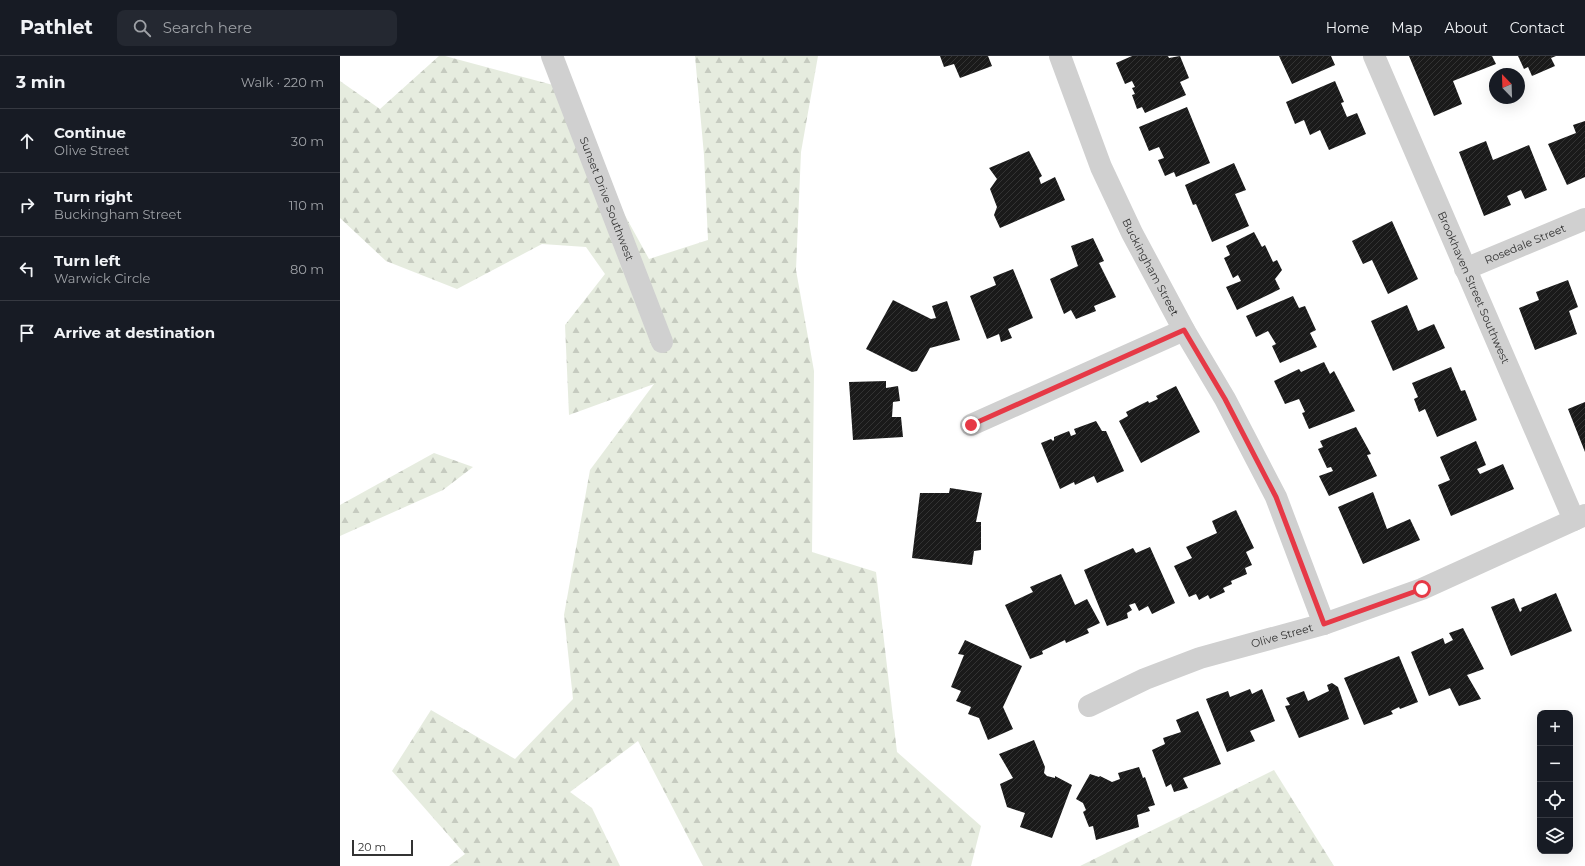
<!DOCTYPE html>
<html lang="en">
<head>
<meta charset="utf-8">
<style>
  :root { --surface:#171b24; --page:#242831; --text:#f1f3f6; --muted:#9ea1a6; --line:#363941 }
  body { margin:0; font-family:Montserrat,sans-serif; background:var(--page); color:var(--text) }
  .controls { position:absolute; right:12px; bottom:12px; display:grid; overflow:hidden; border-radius:8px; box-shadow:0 4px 16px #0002 }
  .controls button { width:36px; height:36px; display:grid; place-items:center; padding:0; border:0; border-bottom:1px solid var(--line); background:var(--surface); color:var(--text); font:20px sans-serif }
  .compass { position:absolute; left:1149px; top:12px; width:36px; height:36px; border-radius:50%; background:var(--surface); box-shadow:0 4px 16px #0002; rotate:337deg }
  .scale { position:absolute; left:12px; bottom:10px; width:61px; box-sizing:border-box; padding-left:4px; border:2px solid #333; border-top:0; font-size:11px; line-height:14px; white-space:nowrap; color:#333; -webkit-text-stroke:3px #fff; paint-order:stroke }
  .stop { position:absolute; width:12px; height:12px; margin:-9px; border:3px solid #e63946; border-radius:50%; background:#fff }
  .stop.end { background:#e63946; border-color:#fff; box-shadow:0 1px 4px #0008 }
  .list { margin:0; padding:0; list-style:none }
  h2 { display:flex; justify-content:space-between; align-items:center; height:52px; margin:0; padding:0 16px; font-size:17px }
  h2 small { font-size:13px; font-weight:400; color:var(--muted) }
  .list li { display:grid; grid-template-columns:26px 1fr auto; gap:12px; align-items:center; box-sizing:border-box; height:64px; padding:0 16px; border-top:1px solid var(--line) }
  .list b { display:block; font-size:15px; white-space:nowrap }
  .list p { margin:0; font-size:13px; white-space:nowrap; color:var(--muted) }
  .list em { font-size:13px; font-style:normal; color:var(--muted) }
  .icon { flex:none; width:22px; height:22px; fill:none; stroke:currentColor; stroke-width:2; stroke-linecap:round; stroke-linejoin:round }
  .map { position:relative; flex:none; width:1245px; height:810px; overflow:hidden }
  header { display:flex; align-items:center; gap:24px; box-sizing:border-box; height:56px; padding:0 20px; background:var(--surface); border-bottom:1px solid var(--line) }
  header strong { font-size:19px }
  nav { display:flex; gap:22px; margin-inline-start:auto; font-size:14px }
  .search { width:280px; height:36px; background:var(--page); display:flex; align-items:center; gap:10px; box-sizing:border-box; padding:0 14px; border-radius:8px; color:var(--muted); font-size:15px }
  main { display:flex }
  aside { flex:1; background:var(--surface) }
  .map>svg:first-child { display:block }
</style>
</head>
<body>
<header>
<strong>Pathlet</strong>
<div class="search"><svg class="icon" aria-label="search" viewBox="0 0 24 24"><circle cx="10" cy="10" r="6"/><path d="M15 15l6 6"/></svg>Search here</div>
<nav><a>Home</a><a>Map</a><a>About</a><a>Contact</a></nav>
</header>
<main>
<aside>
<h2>3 min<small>Walk · 220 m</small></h2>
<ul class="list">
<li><svg class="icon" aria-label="ahead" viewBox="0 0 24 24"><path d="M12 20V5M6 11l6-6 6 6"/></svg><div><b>Continue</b><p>Olive Street</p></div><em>30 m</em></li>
<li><svg class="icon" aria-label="right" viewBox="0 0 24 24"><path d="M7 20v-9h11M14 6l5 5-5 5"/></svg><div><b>Turn right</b><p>Buckingham Street</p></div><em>110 m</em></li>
<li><svg class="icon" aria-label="left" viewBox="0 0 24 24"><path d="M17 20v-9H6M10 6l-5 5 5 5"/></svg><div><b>Turn left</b><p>Warwick Circle</p></div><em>80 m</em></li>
<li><svg class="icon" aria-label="arrive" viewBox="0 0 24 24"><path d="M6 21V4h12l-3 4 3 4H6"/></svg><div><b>Arrive at destination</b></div></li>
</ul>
</aside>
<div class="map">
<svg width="1245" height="810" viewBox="0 0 1245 810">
  <defs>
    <pattern id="forest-firs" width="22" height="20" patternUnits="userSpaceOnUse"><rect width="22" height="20" fill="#e6ecdf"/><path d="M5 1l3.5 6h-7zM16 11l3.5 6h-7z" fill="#c6cbc0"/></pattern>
    <pattern id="building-hatch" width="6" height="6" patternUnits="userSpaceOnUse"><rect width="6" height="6" fill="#1a1a1a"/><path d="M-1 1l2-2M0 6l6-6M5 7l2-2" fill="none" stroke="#333"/></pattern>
  </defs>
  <rect width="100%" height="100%" fill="#fff"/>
  <path fill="url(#forest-firs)" d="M99 0H105L213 29 309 203 368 184 364 99 355 0H478L461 96 456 214 474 315 472 496 536 516 557 696 641 770 631 810H363L298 685 230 736 252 752 280 810H109L125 798 52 715 91 654 175 703 233 643 224 559 250 414 314 328 229 359 225 269 265 218 246 191 202 188 117 233 46 205 0 162V25L40 53Z
    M94 397 133 411 103 434 0 480V449Z
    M934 714 994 810H740Z"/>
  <path fill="url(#building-hatch)" d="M600 0H648L652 10 620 22 614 8 604 11Z
    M792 0H828L829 2 840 0 849 22 840 26 846 39 805 57 802 51 797 53 792 39 795 38 792 32 795 31 792 25 785 28 776 7Z
    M939 0H991L995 9 952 28Z
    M1069 0H1152L1156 8 1113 25 1122 48 1094 60Z
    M1178 0H1216L1211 2 1215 10 1192 20 1188 11 1184 13Z
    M995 25 1004 46 1001 47 1007 61 1017 57 1026 78 989 94 980 74 970 79 964 64 955 68 946 46Z
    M847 51 870 107 836 121 834 116 825 120 818 104 824 102 819 91 809 95 799 71Z
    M1245 65V121L1227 129 1208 88 1236 77 1233 69Z
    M1146 85 1153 104 1189 89 1207 134 1185 143 1181 134 1167 140 1171 149 1144 160 1119 96Z
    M689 95 702 120 699 122 701 128 715 121 725 144 660 172 654 159 657 151 650 133 657 123 649 112Z
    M894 107 906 134 895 138 909 170 872 186 856 148 853 149 845 129Z
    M1052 165 1078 223 1048 238 1032 204 1023 208 1012 185Z
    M914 176 922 191 925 189 933 206 937 204 942 214 935 223 940 233 897 254 886 231 901 225 898 219 893 222 884 202 890 199 886 190Z
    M753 182 764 205 759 207 776 241 754 250 756 255 736 263 731 254 724 258 710 223 738 210 731 190Z
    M673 213 693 262 668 273 672 282 661 286 659 278 647 283 630 240 656 229 653 221Z
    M1228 224 1238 251 1229 255 1237 278 1195 294 1179 252 1199 244 1196 236Z
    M953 240 959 252 965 250 976 274 970 277 977 291 940 307 932 290 936 288 928 275 916 281 906 260Z
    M553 244 591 263 596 262 592 250 607 245 620 284 590 292 577 315 572 316 526 293Z
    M1067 249 1078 275 1094 268 1105 292 1053 315 1031 265Z
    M984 306 990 318 994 315 1015 355 969 373 962 357 965 356 959 343 945 348 934 325 959 313 961 316Z
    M1111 311 1121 335 1125 334 1137 364 1097 381 1085 353 1079 356 1074 343 1078 341 1072 327Z
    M546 325V332L558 330 560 345 553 346 552 361H561L563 381 513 384 509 326Z
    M836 330 860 376 801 407 779 365 788 360 786 356 808 345 809 347 818 343 816 340Z
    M1245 346V396L1228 353Z
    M756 365 762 375H766L784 415 757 427 754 420 735 429 734 426 720 433 701 387 711 383 713 385 714 384V381L729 375 731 380 736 378 734 373Z
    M1016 371 1031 398 1027 399 1037 420 989 440 979 420 993 415 991 411 987 412 978 393 983 391 980 385Z
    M1136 385 1146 409 1137 413 1140 418 1163 408 1174 433 1111 460 1098 429 1110 424 1100 401Z
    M610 432 642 437 636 466H641V494L634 495 632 509 572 502 580 437H609Z
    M1033 436 1047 473 1070 463 1080 484 1023 508 998 451Z
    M896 454 914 492 906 496 912 509 905 512 907 518 891 525 892 528 883 532 885 536 870 543 868 539 859 544 856 538 849 541 834 510 852 502 846 491 877 477 872 465Z
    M810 491 835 547 812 558 808 550 799 555 795 547 789 549 792 554 787 557 788 562 767 570 744 514 793 492 796 497Z
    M721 518 735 549 747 543 760 567 747 573 749 577 726 587 725 584 702 595 703 598 690 603 665 549 693 536 690 531Z
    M1216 537 1232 575 1171 600 1151 551 1174 542 1180 556 1182 554 1181 552Z
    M1123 572 1144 613 1127 619 1141 643 1119 650 1110 632 1089 640 1071 596 1103 582 1105 588 1113 584 1109 577Z
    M625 584 682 610 663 651 673 673 648 684 639 662 628 658 631 651 616 645 621 635 611 631 624 599 618 598Z
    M1059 600 1078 646 1060 653 1059 651 1051 655 1053 658 1024 669 1004 622Z
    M992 627 998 631 1009 663 959 682 945 650 950 649 946 642 964 635 968 645 989 635 987 629Z
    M910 633 912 638 922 633 935 665 910 675 915 685 887 696 866 643 888 635 890 641Z
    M858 655 881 708 843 722 848 732 834 736 831 728 826 731 812 694 825 688 823 682 841 676 836 664Z
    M694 684 705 711 704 717 707 720 715 722V720L732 729 712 782 680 771 685 757 667 751 660 728 673 722 659 698Z
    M799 711 803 722 805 721 815 749 808 751 810 755 797 759 799 771 756 784 753 770 749 771 743 756 746 754 743 747 736 743 750 718 759 721 760 720 772 726 780 723 778 717Z"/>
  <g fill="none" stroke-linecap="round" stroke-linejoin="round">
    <g stroke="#d0d0d0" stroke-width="22">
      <path id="s1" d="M212 0 322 286"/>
      <path id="s2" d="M720 0 761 111 792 177 844 274 885 343 936 441 984 568"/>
      <path id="s3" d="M1034 0 1234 464"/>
      <path id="s4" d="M1125 213 1245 163"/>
      <path d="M631 369 844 274"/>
      <path id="s5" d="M749 650 805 623 860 602 984 568 1082 533 1245 459"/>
    </g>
  </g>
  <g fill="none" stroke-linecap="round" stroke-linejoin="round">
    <path stroke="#e63946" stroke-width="5" d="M631 369 844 274 885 343 936 441 984 568 1082 533"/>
  </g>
  <g text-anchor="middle" stroke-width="4" stroke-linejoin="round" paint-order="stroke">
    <g font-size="11" fill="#333" stroke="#fff">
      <text dy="4" stroke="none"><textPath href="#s1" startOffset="153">Sunset Drive Southwest</textPath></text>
      <text dy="4" stroke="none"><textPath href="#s4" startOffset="65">Rosedale Street</textPath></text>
      <text dy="4" stroke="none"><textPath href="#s2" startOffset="230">Buckingham Street</textPath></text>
      <text dy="4" stroke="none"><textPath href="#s3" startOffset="252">Brookhaven Street Southwest</textPath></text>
      <text dy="4" stroke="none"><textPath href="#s5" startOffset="206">Olive Street</textPath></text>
    </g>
  </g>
</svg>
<div class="controls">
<button>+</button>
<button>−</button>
<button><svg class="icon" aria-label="locate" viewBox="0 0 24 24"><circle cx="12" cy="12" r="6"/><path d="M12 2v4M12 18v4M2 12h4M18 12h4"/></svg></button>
<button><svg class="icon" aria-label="layers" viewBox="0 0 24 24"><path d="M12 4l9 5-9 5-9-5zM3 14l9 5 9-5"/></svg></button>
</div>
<svg class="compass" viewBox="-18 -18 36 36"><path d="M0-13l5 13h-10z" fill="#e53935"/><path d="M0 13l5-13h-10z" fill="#9ea1a6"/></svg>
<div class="scale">20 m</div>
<div class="stop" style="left:1082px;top:533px"></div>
<div class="stop end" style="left:631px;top:369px"></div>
</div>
</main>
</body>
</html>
